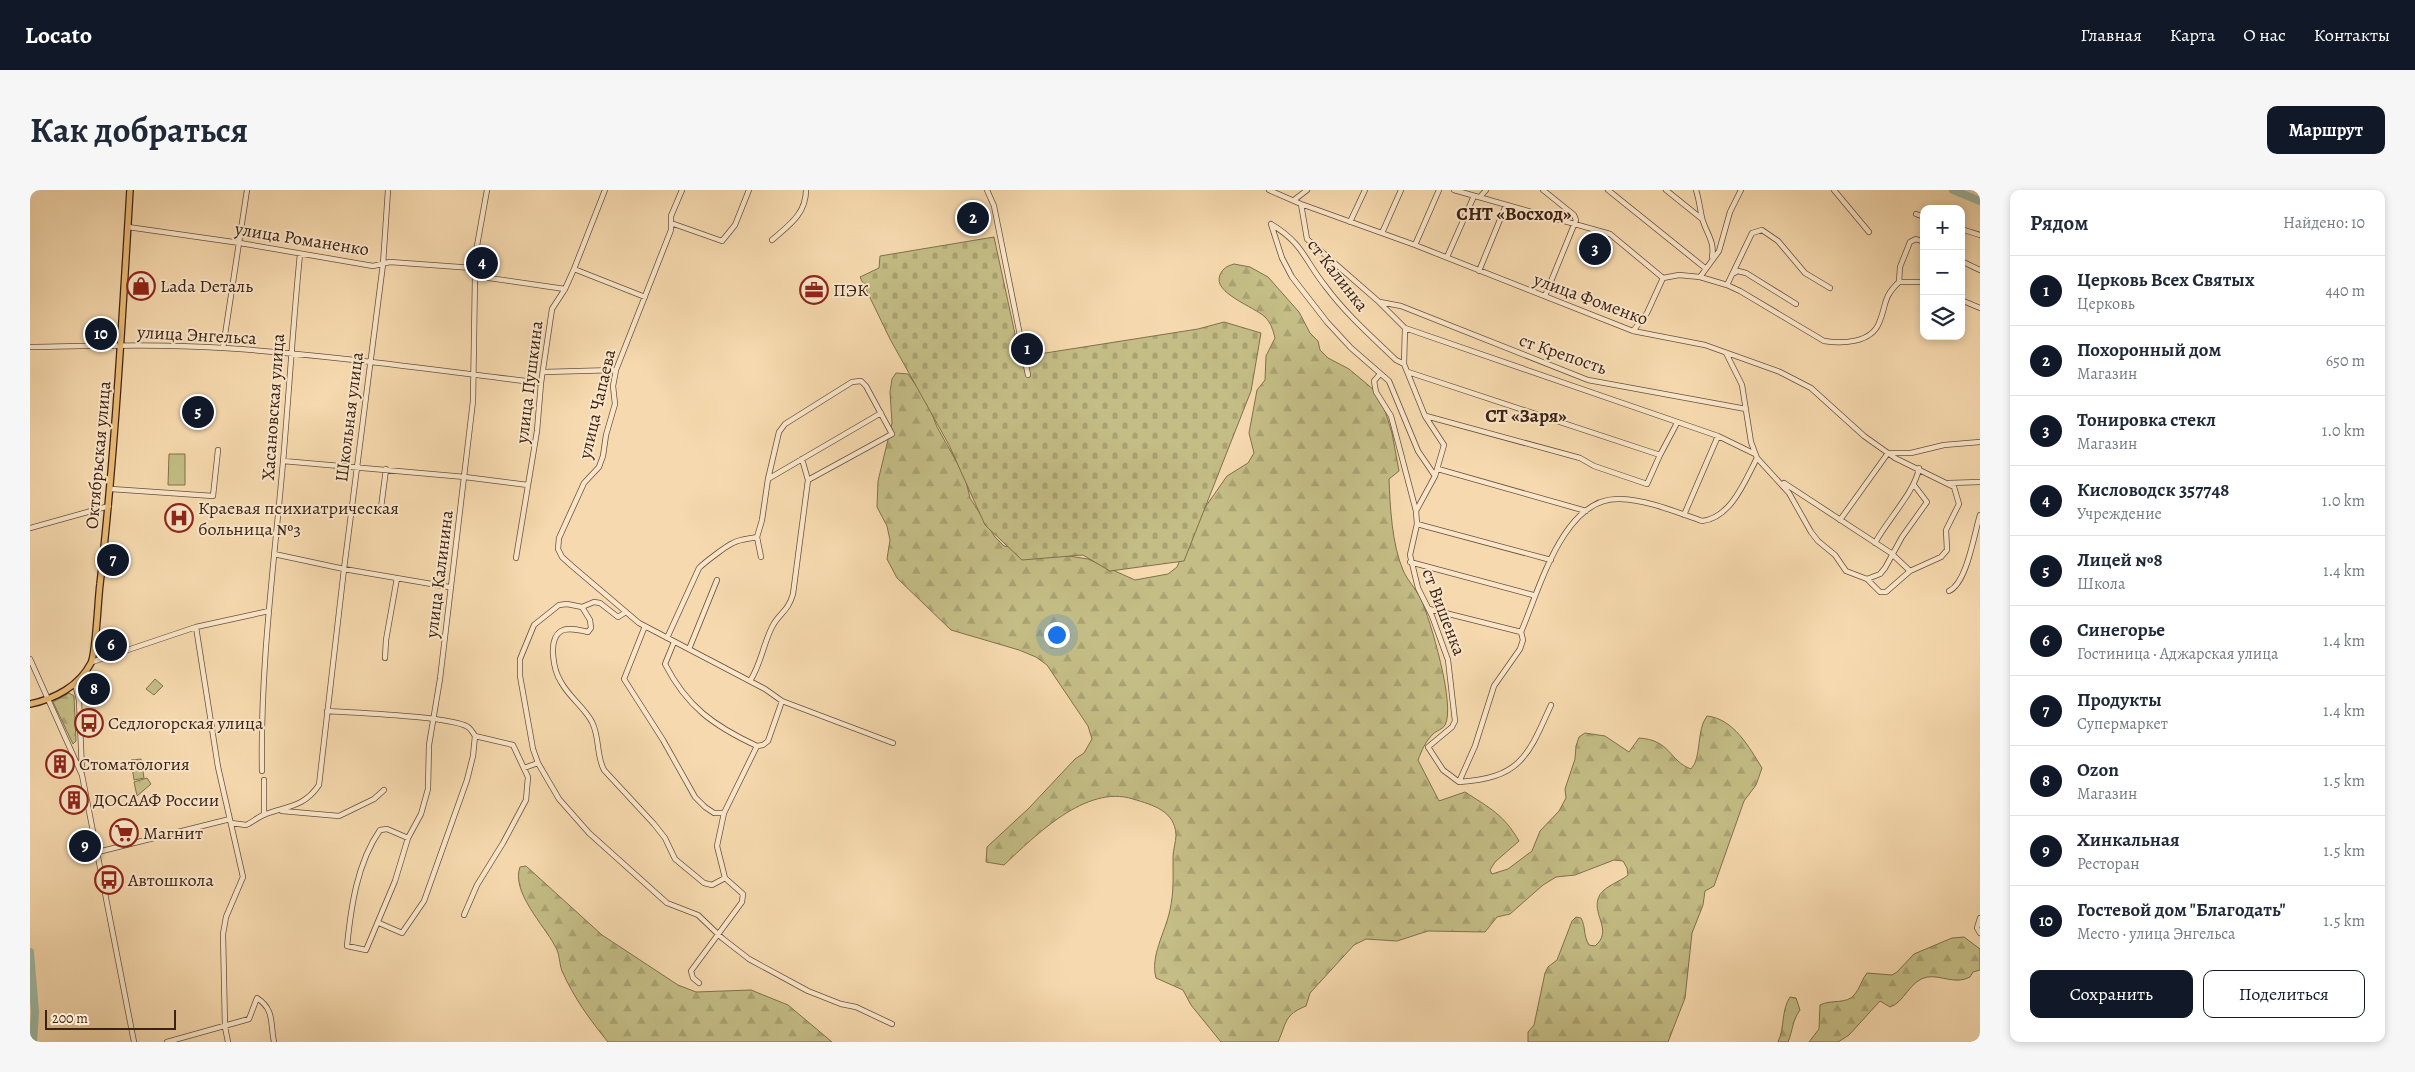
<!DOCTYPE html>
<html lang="ru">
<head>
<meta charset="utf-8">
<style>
  :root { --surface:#fff; --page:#f6f6f7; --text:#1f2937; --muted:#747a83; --line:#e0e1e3; --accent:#111827 }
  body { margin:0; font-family:Alegreya,serif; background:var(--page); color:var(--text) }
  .controls { position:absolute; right:15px; top:15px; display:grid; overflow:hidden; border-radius:10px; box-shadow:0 2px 8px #0003 }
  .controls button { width:45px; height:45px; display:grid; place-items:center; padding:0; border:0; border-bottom:1px solid var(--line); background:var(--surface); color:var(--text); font:25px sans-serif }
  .scale { position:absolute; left:15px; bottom:12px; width:131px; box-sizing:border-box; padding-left:5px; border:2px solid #3c2215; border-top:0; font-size:14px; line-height:18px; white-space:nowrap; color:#3c2215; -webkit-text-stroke:4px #f9e6ca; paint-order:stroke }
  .you { position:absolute; left:1026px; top:444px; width:18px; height:18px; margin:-12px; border:4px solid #fff; border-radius:50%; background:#1a73e8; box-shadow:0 0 0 8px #1a73e833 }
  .badge { display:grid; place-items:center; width:32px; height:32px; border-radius:50%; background:var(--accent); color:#fff; font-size:16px; font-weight:700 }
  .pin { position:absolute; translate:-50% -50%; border:2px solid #fff; box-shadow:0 1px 5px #0006 }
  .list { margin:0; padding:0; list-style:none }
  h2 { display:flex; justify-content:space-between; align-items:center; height:65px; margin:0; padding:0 20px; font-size:21px }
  h2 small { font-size:16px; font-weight:400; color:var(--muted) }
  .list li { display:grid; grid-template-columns:32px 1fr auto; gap:15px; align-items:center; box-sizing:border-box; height:70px; padding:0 20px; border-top:1px solid var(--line) }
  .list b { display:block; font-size:19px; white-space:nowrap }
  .list p { margin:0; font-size:16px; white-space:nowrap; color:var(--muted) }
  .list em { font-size:16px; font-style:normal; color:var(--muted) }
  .actions { display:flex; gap:10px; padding:15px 20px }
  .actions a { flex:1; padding:11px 0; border:1px solid var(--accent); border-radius:10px; text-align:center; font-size:18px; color:var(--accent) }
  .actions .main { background:var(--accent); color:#fff }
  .icon { flex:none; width:28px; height:28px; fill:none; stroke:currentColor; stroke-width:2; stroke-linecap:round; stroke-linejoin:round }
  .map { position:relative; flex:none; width:1950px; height:852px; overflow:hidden; border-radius:10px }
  header { display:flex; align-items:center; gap:30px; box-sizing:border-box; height:70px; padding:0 25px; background:var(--accent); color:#fff }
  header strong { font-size:24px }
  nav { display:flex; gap:28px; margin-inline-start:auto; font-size:18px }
  .intro { display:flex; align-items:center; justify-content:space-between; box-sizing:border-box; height:120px; padding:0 30px }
  h1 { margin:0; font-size:35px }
  .button { padding:12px 22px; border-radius:10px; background:var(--accent); color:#fff; font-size:18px; font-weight:700 }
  main { display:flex; gap:30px; padding:0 30px }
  aside { flex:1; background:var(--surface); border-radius:10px; box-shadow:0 2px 8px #0003 }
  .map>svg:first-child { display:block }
</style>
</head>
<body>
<header>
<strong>Locato</strong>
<nav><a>Главная</a><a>Карта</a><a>О нас</a><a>Контакты</a></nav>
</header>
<div class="intro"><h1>Как добраться</h1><a class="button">Маршрут</a></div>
<main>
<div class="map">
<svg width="1950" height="852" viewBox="0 0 1950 852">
  <defs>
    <pattern id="forest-firs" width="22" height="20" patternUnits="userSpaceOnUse" patternTransform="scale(1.25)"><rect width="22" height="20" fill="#c4bd85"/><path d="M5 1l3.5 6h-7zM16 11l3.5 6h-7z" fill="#a9a272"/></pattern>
    <pattern id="cemetery-stones" width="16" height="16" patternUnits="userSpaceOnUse" patternTransform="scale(1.25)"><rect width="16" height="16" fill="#c4bd85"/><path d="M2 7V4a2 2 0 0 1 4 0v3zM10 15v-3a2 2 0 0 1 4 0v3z" fill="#a9a272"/></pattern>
    <pattern id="park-crowns" width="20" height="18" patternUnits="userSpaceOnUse" patternTransform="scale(1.25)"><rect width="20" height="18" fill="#c4bd85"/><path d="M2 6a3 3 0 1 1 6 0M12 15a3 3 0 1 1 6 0" fill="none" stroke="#a9a272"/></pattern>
  </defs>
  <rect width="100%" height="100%" fill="#f6d9ae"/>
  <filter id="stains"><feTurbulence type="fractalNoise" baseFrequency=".004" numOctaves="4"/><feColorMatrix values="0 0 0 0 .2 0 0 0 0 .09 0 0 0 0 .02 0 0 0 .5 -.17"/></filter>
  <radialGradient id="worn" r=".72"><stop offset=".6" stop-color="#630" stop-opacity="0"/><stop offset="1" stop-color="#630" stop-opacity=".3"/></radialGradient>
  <path fill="url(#forest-firs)" stroke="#80704d" d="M1204 74 1220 77 1238 87 1269 122 1280 143 1288 151 1290 160 1298 168 1319 179 1350 205 1362 243 1369 281 1359 289C1360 316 1362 355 1373 380 1377 390 1386 399 1391 409 1400 429 1426 516 1415 535 1413 539 1406 541 1403 544 1395 552 1392 560 1388 570L1409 611 1435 602C1460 618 1474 625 1489 651L1465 672 1460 680 1462 684 1478 679 1502 661 1510 641 1529 621 1536 608 1535 599 1545 569 1546 556 1549 547 1555 543 1575 546 1599 562 1609 548C1641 550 1639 571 1661 579 1672 568 1666 540 1677 526 1704 529 1719 557 1732 578L1726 595 1714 611 1684 696 1675 701 1673 715 1662 743 1655 808 1638 852H1498V842L1504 835 1515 783 1518 777 1527 770 1542 731 1546 727 1551 728C1556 737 1553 745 1559 755L1565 756C1583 741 1563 726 1568 709 1571 697 1590 692 1598 685L1597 678 1593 671 1584 670 1545 685 1526 687 1513 695 1480 724 1467 727 1455 742 1398 741 1367 751 1336 749 1324 755 1280 803 1276 816C1254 825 1257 832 1248 852H1191L1161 815 1153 800 1126 788C1120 766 1135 743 1140 720 1144 702 1143 686 1143 667 1143 660 1146 652 1146 645 1145 621 1123 615 1103 609 1056 594 1005 646 974 675L956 672 957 657 999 618 1045 569 1054 563 1062 549 1058 536 1017 475 1006 467 989 460 921 440 867 388 857 369 860 350 857 336 847 317 848 291 862 233 860 202 862 189 866 183 878 184 897 211 907 237 935 287 940 308 965 347 974 356 1058 369 1105 390 1138 384 1147 377 1169 326 1197 286 1218 273 1224 263 1219 243 1227 200 1235 190 1236 166 1245 148C1243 140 1241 133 1235 127 1225 117 1182 103 1190 85 1193 78 1197 76 1204 74Z
    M39 503 44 506 46 551 43 554 23 512Z
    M496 676 572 745 648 795 666 802 721 800 758 815 802 852H578C560 830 544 808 532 781 529 773 530 764 525 756 514 735 481 702 490 677Z
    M1934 747 1950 759V780L1943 782 1940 787C1925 795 1912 785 1897 787 1880 790 1874 813 1860 817L1850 811 1819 845 1808 852H1779L1789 839 1790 815C1801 809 1817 815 1825 804 1830 798 1832 789 1837 783L1862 785 1867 782 1884 764 1922 748Z
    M1760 807 1766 808 1770 820C1762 831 1763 840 1758 852H1748C1755 837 1751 821 1760 807Z"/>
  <path fill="url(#cemetery-stones)" stroke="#80704d" d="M964 47 990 167 1168 139 1194 132 1231 143 1221 201 1154 371 1080 381 1053 365 992 370 955 335 919 255 860 149 830 87 849 78 850 66Z"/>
  <path fill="url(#park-crowns)" stroke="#80704d" d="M125 489 133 496 124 505 116 499Z
    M117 588 121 594 107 606 104 592Z"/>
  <path fill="#c4bd85" stroke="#80704d" d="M139 264H155V295H138Z
    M111 569 114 588 104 590 101 570Z"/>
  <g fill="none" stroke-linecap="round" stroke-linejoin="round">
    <path stroke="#9dbaa7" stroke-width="8" d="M1923 0 1950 11
      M0 762 5 822 3 852"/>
    <defs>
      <path id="minor" d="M652 0 641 26V40L586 180 583 196 585 214 576 245 573 266 569 277 554 293 529 348 528 359 532 367 542 376 609 433 735 499 752 511 863 553
        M957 0 964 16 998 185
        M1239 0 1271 14 1385 55 1603 141 1675 155 1750 182 1781 198 1834 246 1865 268 1924 297 1929 314 1916 340 1917 360 1911 367 1880 381 1856 402H1850L1837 389 1816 381 1805 365 1788 351 1781 342 1759 303 1727 268
        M1424 0 1580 44 1633 88
        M1513 0 1544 25 1546 30 1515 106
        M1578 0 1675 78
        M1636 0 1672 29
        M1666 0C1669 9 1670 19 1672 28 1676 43 1685 51 1682 67
        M1804 0 1839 42
        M1450 7 1456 0
        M1264 10 1277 0
        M1271 14 1277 49 1348 111 1375 138 1374 174 1395 226 1414 255 1405 286 1386 321 1387 334 1380 365 1388 398 1402 426 1418 470 1425 531 1422 537 1398 557 1413 580 1429 592C1491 588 1498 566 1521 515
        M1886 24 1894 27
        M1320 32 1335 0
        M641 33 692 51 705 35 719 0
        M1241 34 1252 68 1262 87 1297 132 1321 158 1359 191 1388 261 1405 286
        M1241 34C1274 54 1274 70 1296 97 1316 124 1341 146 1366 170L1374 174
        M98 37 210 53 343 76 360 72 443 78
        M1931 39 1950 45
        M1352 43 1371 0
        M742 50C759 35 776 24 776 0
        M1385 55 1409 0
        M1417 67 1444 6
        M1931 71 1950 80
        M544 79 615 107
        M1449 81 1476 15
        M1704 83 1708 81 1716 83 1766 114
        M445 86 535 99
        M1670 87 1697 95 1710 101 1794 151C1812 154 1841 153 1849 133 1857 115 1852 108 1869 92H1894
        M1869 92 1870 77 1880 52 1886 49 1894 52
        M1697 95 1722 43 1732 40 1748 51 1775 83 1800 98
        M1931 110 1950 118
        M1350 112 1371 116 1558 190 1716 219
        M1375 138 1688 246 1725 264
        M1603 141 1617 123 1633 88 1649 85 1670 87 1689 61 1700 22 1711 0
        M0 157C64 156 129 154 194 158 300 165 405 180 511 193
        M193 158 217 0
        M514 182 586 180
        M1378 182 1630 265 1647 233
        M1350 184 1344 191 1346 202 1361 226 1386 321
        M1396 226 1550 268 1564 276 1617 294 1630 265
        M1860 263H1881L1914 255 1950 252
        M253 271 435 287 498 295
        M1408 279 1556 321
        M778 290 862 244 836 196 831 191 822 192 755 234 749 242 738 289 851 223
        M1754 293 1861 363 1880 381
        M1919 293 1950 292
        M81 299 183 306 188 260
        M351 318 356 279
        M1654 325 1688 246
        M1810 330 1858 263
        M1387 334 1521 370
        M0 338 79 316
        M1845 353C1857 330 1885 302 1889 278
        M244 364 314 379 419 397
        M731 367 727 347 732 330 738 289
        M486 368 507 241 511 193 522 119 535 99 544 79 575 0
        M1380 372 1503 405
        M1837 389 1850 384 1855 378 1872 347 1897 312 1884 295
        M1919 401C1937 393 1944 344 1950 325
        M552 417 560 430 561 438 558 442C550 440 538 437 531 441 517 450 524 481 531 492 539 507 554 517 562 532 570 548 566 565 574 580L624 634 635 648 645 669 674 693 682 695 695 688 713 704 712 712 661 781 663 788 669 793
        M1399 419 1491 442
        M596 422 588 427 570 413 564 412 552 417 537 414 529 415 504 435 490 469V486L503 559 508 573 529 609 559 643 637 713 668 725 692 748 719 769 778 801 811 814 826 817 862 834
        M615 436 594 489 633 550 665 607 675 617 684 623H694
        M166 437 188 577 213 687 196 727 193 744 195 837 198 852
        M637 448 669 378C674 373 696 356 703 353 710 349 719 349 727 347
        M644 452 635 474C657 517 684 536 727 556
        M659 459 687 390
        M355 468 356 450 367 388
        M0 469 52 585 104 852
        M62 472 166 437 239 421
        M720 491C731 474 733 455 742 437 749 423 758 422 763 404L778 290 772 269
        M45 494 49 510 52 581
        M297 521C324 523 420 526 438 537 441 539 443 543 445 546
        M727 556 733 555 738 551 752 511
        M494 578 508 573
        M232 581C230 478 244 375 253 272 259 203 263 134 270 64
        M1429 592 1445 556 1464 496 1490 459 1493 450 1491 442C1509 401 1533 306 1590 309 1618 310 1646 322 1672 331 1701 328 1715 291 1727 268L1721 252 1712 195 1696 163
        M252 621 309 626 344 609 354 600
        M234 624V590
        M201 633 216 635C223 632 229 626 236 624 258 616 274 617 289 595L314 379 353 74 358 0
        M378 648 357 639 350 640C327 673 321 717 317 756L336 760 365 691 378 648 391 624 398 599 399 555 410 489 443 211 445 86 443 78 457 0
        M68 662 200 629
        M695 688 687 656 694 623 727 556
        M434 725 447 695 473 653 496 610 498 587 483 555 445 546
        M1950 728 1947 738 1950 743
        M349 733 372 743 394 711 437 590 443 566 445 546
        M137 852 219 829 227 808C245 820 240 833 244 852"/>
      <path id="major" d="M0 514C25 509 49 496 61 473 66 464 68 408 70 394 85 263 92 132 100 0"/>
    </defs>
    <use href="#minor" stroke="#6a503b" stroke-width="6"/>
    <use href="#major" stroke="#3c2215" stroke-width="8"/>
    <use href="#minor" stroke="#f9e6ca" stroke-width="4.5"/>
    <use href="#major" stroke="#ebbc77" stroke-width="5.5"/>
  </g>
  <defs>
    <symbol id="shop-ring" viewBox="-11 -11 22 22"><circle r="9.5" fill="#f9e6ca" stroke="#8f2418" stroke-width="1.5"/><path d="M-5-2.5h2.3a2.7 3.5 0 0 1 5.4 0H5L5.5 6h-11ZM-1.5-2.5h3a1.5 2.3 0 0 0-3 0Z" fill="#8f2418"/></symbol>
    <symbol id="office-ring" viewBox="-11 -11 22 22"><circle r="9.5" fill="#f9e6ca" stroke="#8f2418" stroke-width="1.5"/><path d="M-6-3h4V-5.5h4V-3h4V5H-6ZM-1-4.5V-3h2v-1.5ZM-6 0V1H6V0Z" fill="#8f2418"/></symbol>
    <symbol id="hospital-ring" viewBox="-11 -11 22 22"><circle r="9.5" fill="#f9e6ca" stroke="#8f2418" stroke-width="1.5"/><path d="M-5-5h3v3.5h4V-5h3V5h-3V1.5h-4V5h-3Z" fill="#8f2418"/></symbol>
    <symbol id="bus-ring" viewBox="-11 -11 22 22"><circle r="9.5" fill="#f9e6ca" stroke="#8f2418" stroke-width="1.5"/><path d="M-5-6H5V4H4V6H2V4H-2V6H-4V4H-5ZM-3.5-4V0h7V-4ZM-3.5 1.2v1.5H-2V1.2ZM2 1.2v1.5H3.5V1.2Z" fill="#8f2418"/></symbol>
    <symbol id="building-ring" viewBox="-11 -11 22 22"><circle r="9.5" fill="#f9e6ca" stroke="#8f2418" stroke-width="1.5"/><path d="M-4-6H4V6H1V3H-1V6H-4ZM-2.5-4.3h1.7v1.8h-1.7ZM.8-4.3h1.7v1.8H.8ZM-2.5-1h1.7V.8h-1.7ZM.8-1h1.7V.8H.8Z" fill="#8f2418"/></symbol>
    <symbol id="supermarket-ring" viewBox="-11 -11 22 22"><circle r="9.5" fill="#f9e6ca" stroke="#8f2418" stroke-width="1.5"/><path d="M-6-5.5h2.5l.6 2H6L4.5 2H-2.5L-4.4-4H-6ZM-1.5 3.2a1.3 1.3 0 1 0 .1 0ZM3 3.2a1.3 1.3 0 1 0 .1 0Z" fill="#8f2418"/></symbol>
  </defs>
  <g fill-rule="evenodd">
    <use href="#shop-ring" x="95" y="80" width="32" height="32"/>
    <use href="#office-ring" x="768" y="84" width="32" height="32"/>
    <use href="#hospital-ring" x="133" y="312" width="32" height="32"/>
    <use href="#bus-ring" x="43" y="517" width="32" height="32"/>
    <use href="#building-ring" x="14" y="558" width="32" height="32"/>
    <use href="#building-ring" x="28" y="594" width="32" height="32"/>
    <use href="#supermarket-ring" x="78" y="627" width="32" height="32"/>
    <use href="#bus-ring" x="63" y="674" width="32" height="32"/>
  </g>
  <g text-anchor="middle" stroke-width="4" stroke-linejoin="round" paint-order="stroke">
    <g font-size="18" fill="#3c2215" stroke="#f9e6ca">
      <text transform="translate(272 49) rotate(9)" y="6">улица Романенко</text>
      <text transform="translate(1308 85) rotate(52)" y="6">ст Калинка</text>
      <text transform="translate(1561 109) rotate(20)" y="6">улица Фоменко</text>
      <text transform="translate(167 145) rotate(3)" y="6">улица Энгельса</text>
      <text transform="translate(1533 164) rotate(19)" y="6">ст Крепость</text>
      <text transform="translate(499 192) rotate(-83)" y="6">улица Пушкина</text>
      <text transform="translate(567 214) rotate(-77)" y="6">улица Чапаева</text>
      <text transform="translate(243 217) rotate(-86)" y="6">Хасановская улица</text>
      <text transform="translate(319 227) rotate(-83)" y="6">Школьная улица</text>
      <text transform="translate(68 265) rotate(-85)" y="6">Октябрьская улица</text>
      <text transform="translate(409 384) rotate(-83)" y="6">улица Калинина</text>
      <text transform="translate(1414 422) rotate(69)" y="6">ст Вишенка</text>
    </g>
    <g font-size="18" fill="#3c2215" stroke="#f9e6ca" text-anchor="start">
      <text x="130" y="102">Lada Dеталь</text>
      <text x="803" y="106">ПЭК</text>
      <text x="168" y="324">Краевая психиатрическая<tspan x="168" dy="21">больница №3</tspan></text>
      <text x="78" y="539">Седлогорская улица</text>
      <text x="49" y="580">Стоматология</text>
      <text x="63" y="616">ДОСААФ России</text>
      <text x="113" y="649">Магнит</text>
      <text x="98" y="696">Автошкола</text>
    </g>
    <g font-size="19" font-weight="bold" fill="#3c2215" stroke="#f9e6ca">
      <text x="1484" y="30">СНТ «Восход»</text>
      <text x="1496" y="232">СТ «Заря»</text>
    </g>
  </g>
  <rect width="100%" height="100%" filter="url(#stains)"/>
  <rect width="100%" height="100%" fill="url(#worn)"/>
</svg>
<div class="controls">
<button>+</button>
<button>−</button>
<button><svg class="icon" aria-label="layers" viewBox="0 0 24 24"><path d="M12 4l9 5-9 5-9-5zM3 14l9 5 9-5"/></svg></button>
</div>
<div class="scale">200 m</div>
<div class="you"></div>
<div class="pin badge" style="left:997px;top:159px">1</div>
<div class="pin badge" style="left:943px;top:28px">2</div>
<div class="pin badge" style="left:1565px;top:59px">3</div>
<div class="pin badge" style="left:452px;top:73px">4</div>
<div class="pin badge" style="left:168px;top:222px">5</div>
<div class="pin badge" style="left:81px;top:455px">6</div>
<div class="pin badge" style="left:83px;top:370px">7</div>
<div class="pin badge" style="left:64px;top:499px">8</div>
<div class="pin badge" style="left:55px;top:656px">9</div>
<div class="pin badge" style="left:71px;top:144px">10</div>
</div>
<aside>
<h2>Рядом<small>Найдено: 10</small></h2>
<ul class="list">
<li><span class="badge">1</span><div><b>Церковь Всех Святых</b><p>Церковь</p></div><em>440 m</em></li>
<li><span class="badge">2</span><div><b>Похоронный дом</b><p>Магазин</p></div><em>650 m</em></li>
<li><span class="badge">3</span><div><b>Тонировка стекл</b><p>Магазин</p></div><em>1.0 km</em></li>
<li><span class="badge">4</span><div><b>Кисловодск 357748</b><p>Учреждение</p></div><em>1.0 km</em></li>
<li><span class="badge">5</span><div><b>Лицей №8</b><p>Школа</p></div><em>1.4 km</em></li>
<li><span class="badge">6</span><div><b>Синегорье</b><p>Гостиница · Аджарская улица</p></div><em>1.4 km</em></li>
<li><span class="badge">7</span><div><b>Продукты</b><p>Супермаркет</p></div><em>1.4 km</em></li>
<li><span class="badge">8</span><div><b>Ozon</b><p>Магазин</p></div><em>1.5 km</em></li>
<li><span class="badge">9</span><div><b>Хинкальная</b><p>Ресторан</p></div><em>1.5 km</em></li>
<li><span class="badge">10</span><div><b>Гостевой дом &quot;Благодать&quot;</b><p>Место · улица Энгельса</p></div><em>1.5 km</em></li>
</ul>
<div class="actions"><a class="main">Сохранить</a><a>Поделиться</a></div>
</aside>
</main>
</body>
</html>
